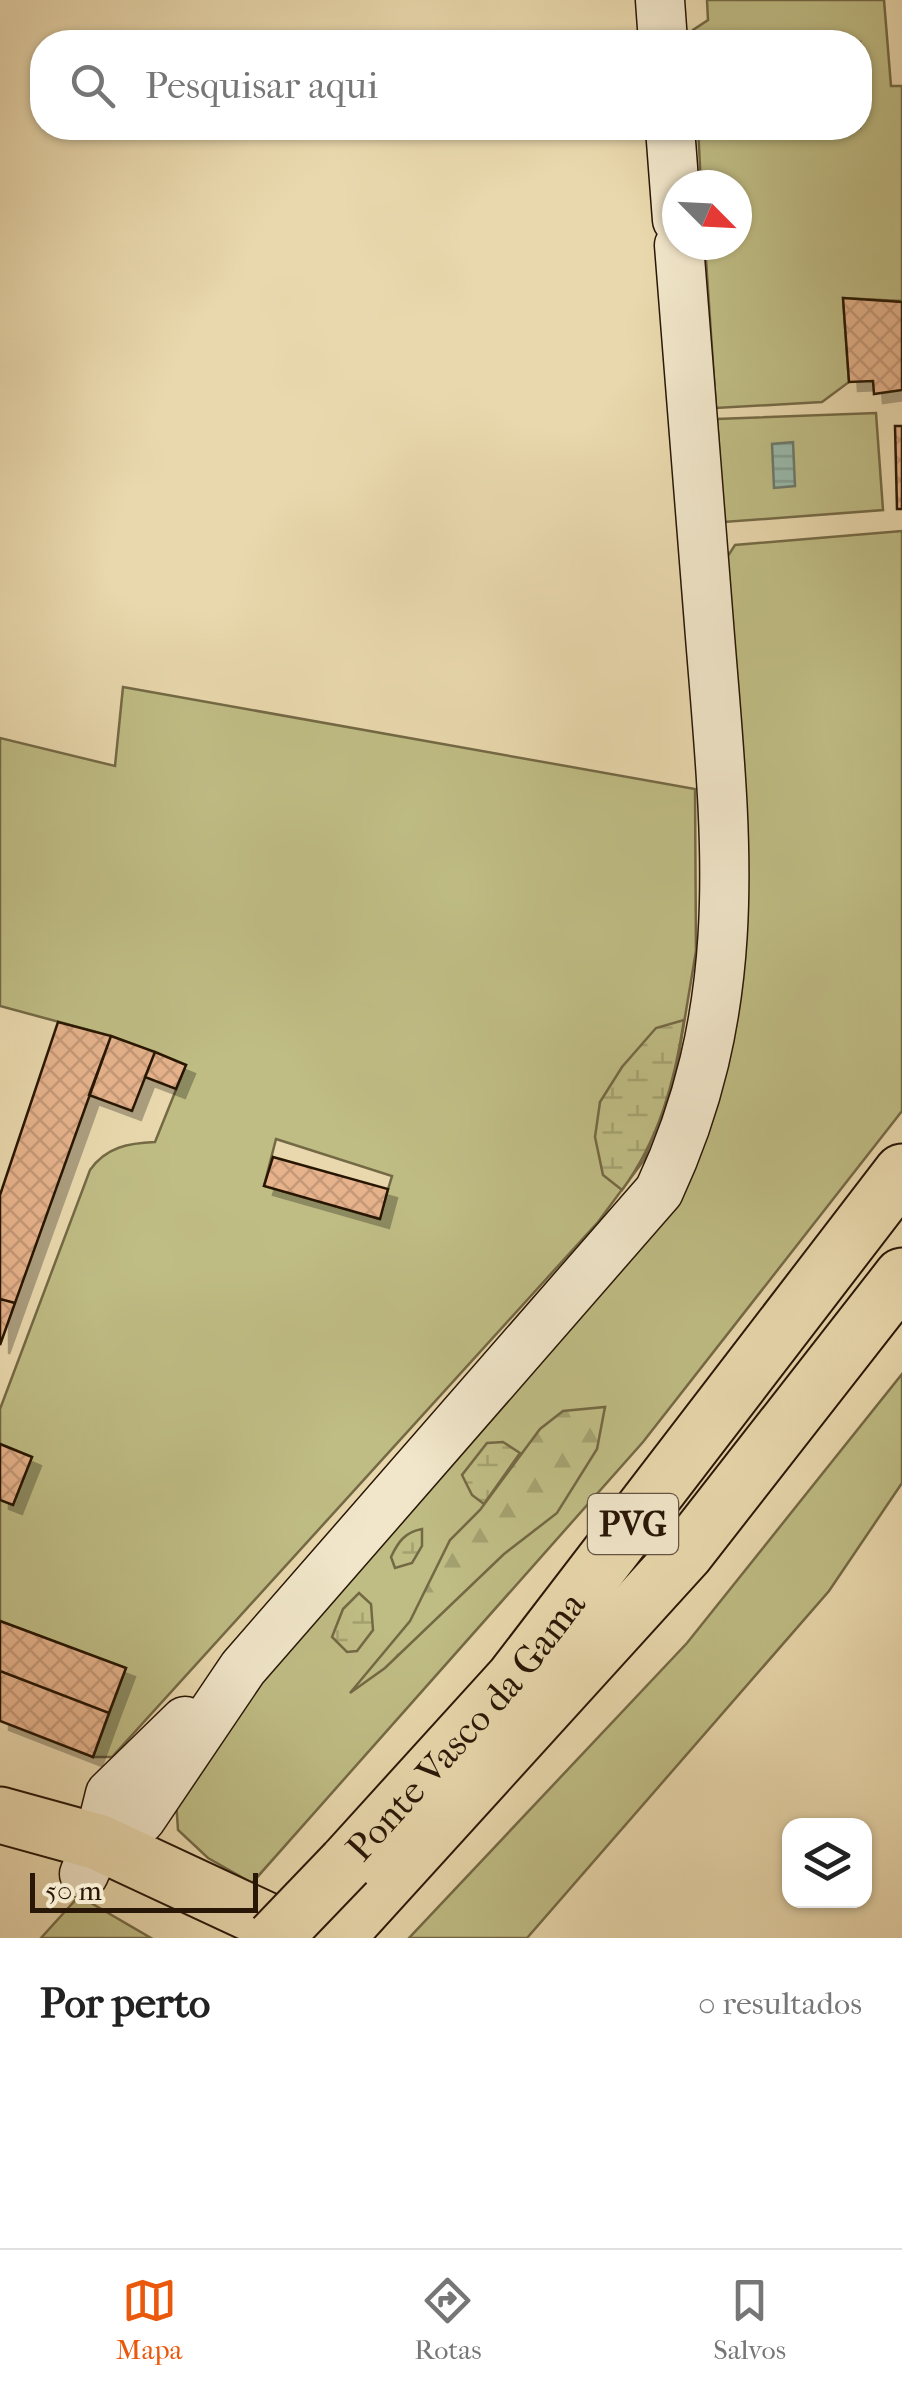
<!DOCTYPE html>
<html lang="pt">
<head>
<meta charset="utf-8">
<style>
  :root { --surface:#fff; --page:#f2f2f2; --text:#222; --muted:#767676; --line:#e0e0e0; --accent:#ea580c }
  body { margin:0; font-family:"IM FELL French Canon",serif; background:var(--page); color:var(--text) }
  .controls { position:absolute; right:30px; bottom:30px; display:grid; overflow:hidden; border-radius:20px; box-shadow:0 2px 8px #0004 }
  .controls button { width:90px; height:90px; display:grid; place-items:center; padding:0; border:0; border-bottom:2px solid var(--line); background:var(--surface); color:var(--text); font:50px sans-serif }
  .compass { position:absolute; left:662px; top:170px; width:90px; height:90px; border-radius:50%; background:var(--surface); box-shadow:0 2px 8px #0004; rotate:114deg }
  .scale { position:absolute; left:30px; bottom:25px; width:228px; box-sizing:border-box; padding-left:10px; border:5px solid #281606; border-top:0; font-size:28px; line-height:35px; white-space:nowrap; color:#281606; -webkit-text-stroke:8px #f1e6ca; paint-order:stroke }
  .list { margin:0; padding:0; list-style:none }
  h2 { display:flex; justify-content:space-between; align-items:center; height:130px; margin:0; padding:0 40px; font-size:42px }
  h2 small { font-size:32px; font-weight:400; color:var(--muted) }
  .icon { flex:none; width:55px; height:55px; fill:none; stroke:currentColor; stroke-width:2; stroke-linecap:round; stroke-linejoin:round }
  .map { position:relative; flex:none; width:902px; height:1938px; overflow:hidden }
  .search { position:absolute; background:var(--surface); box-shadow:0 2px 8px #0004; left:30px; right:30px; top:30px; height:110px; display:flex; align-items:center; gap:25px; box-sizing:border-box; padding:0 35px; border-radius:40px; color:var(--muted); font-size:38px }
  .sheet { height:310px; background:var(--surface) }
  nav { display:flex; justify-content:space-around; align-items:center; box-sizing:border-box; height:140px; border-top:2px solid var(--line); background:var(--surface); font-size:28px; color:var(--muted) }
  nav a { display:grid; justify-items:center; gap:5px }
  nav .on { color:var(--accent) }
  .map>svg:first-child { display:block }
</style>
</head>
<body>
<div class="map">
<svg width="902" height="1938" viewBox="0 0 902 1938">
  <defs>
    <pattern id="forest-firs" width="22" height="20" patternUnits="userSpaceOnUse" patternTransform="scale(2.5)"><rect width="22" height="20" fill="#bfbc84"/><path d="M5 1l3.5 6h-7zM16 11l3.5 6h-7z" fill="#a4a170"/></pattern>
    <pattern id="wetland-marsh" width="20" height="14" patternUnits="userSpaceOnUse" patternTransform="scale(2.5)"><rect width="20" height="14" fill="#bfbc84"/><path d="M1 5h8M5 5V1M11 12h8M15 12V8" fill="none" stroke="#a4a170"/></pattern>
    <pattern id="water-rules" width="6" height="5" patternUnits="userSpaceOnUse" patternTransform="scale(2.5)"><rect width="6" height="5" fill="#97b9ac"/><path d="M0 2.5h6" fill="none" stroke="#829e92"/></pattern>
    <pattern id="building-cross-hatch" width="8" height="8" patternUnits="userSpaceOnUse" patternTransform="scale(2.5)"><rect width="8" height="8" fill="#e6b38c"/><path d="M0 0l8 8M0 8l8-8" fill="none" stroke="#c59977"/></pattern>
    <filter id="shadow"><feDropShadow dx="9" dy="9" stdDeviation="0" flood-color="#0004"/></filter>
  </defs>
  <rect width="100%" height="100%" fill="#e9d8ad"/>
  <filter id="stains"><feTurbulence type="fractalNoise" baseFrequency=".002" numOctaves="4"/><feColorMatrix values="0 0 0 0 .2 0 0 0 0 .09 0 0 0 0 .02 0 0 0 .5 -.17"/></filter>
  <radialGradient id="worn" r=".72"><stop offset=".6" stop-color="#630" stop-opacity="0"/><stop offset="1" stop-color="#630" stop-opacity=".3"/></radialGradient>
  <path fill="#bfbc84" stroke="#746945" stroke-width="2.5" fill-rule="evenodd" d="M707 0H884L891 86H902V301L843 298 849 382 822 402 716 408 705 245H737V185H701L698 128H860V42H693V30L708 20Z
    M876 413 883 510 724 522 717 419Z
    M902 531V1111L643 1442 252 1883 208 1858 178 1830 176 1800 184 1772 722 1079V565L735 545Z
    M123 687 695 789 696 951 675 1077 644 1160 598 1222 112 1757H93L126 1668 0 1621V1500L13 1505 32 1457 0 1444V1409L90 1170C106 1147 129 1143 155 1142L186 1065 111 1036 0 1006V738L115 766ZM276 1139 392 1176 379 1219 264 1186Z
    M902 1374V1483L829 1591 527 1938H409L687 1643Z
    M79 1896 151 1938H41Z"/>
  <path fill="url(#forest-firs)" stroke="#746945" stroke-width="2.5" d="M605 1407 597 1449 557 1513 504 1554 385 1668 350 1693 410 1621 450 1540 480 1510 540 1429 563 1411Z"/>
  <path fill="url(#wetland-marsh)" stroke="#746945" stroke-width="2.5" d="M684 1020C675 1081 659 1140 622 1190L603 1175 595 1137 600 1102 622 1067 656 1028Z
    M503 1442 520 1453 484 1504 472 1495 462 1475 487 1443Z
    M422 1529V1546L412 1563 395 1568 391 1557C398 1542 405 1532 422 1529Z
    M359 1593 371 1604 373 1630 357 1651 347 1652 332 1637 343 1609Z"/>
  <path fill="url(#water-rules)" stroke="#6b786a" stroke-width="2.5" d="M793 442 795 486 774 488 772 444Z"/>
  <path fill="url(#building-cross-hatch)" stroke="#281606" stroke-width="2.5" filter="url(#shadow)" d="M843 298 902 302V390L874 394 873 381 849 382Z
    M895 426H902V509H897Z
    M58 1022 111 1036 15 1303 0 1299V1195Z
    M111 1036 155 1052 132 1111 89 1095Z
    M155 1052 186 1065 176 1089 145 1077Z
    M273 1157 388 1189 380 1219 264 1186Z
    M0 1299 15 1303 0 1345Z
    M0 1444 32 1457 13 1505 0 1500Z
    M0 1621 126 1668 109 1713 0 1671Z
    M0 1671 109 1713 93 1757 0 1721Z"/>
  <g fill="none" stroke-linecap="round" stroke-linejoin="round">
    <defs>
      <path id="secondary" d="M660 0 663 42
        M670 128 677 220
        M98 1842 141 1819 243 1668 659 1191C749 998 725 829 709 624 699 498 689 371 679 245
        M84 1874 98 1842 110 1794 185 1721"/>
      <path id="primary" d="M0 1815 98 1842 304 1938"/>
      <g id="highway">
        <path id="s1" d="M346 1863 514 1678 902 1172"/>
        <path d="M336 1938 685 1554 902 1276"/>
      </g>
    </defs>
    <use href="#secondary" stroke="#281606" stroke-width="51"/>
    <use href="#primary" stroke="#281606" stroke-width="59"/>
    <use href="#highway" stroke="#281606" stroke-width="59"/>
    <use href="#secondary" stroke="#f1e6ca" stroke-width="48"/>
    <use href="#primary" stroke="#e9d8ad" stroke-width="55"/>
    <use href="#highway" stroke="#e9d8ad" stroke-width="55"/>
    <defs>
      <path id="highway-bridge" d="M274 1938 346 1863"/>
    </defs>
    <use href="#highway-bridge" stroke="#281606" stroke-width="59" stroke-linecap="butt"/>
    <use href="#highway-bridge" stroke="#e9d8ad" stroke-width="55"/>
  </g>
  <g text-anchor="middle" stroke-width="9" stroke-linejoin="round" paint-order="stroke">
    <rect fill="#f1e6ca" stroke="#645441" stroke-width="2.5" x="588" y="1494" width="90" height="60" rx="8"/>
    <g font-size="35" font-weight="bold" fill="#281606">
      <text x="633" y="1536">PVG</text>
    </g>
    <g font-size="38" fill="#281606" stroke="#f1e6ca">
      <text dy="13" stroke="none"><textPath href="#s1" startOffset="182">Ponte Vasco da Gama</textPath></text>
    </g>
  </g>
  <rect width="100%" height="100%" filter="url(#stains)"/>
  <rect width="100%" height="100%" fill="url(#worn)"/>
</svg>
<div class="controls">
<button><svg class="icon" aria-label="layers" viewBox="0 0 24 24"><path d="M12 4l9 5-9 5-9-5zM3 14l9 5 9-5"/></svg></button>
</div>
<svg class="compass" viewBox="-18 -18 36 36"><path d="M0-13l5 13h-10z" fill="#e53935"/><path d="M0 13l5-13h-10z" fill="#767676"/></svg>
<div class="scale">50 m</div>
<div class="search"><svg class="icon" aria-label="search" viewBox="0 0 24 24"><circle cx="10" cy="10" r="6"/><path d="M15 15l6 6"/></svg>Pesquisar aqui</div>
</div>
<section class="sheet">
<h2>Por perto<small>0 resultados</small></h2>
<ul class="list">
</ul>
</section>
<nav>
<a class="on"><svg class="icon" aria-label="map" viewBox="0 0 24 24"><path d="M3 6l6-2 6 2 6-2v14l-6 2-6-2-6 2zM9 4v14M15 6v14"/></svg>Mapa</a>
<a><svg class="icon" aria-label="directions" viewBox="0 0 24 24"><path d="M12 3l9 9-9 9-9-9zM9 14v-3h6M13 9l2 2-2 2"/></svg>Rotas</a>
<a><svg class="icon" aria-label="saved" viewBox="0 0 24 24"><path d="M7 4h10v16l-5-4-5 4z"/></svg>Salvos</a>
</nav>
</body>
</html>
